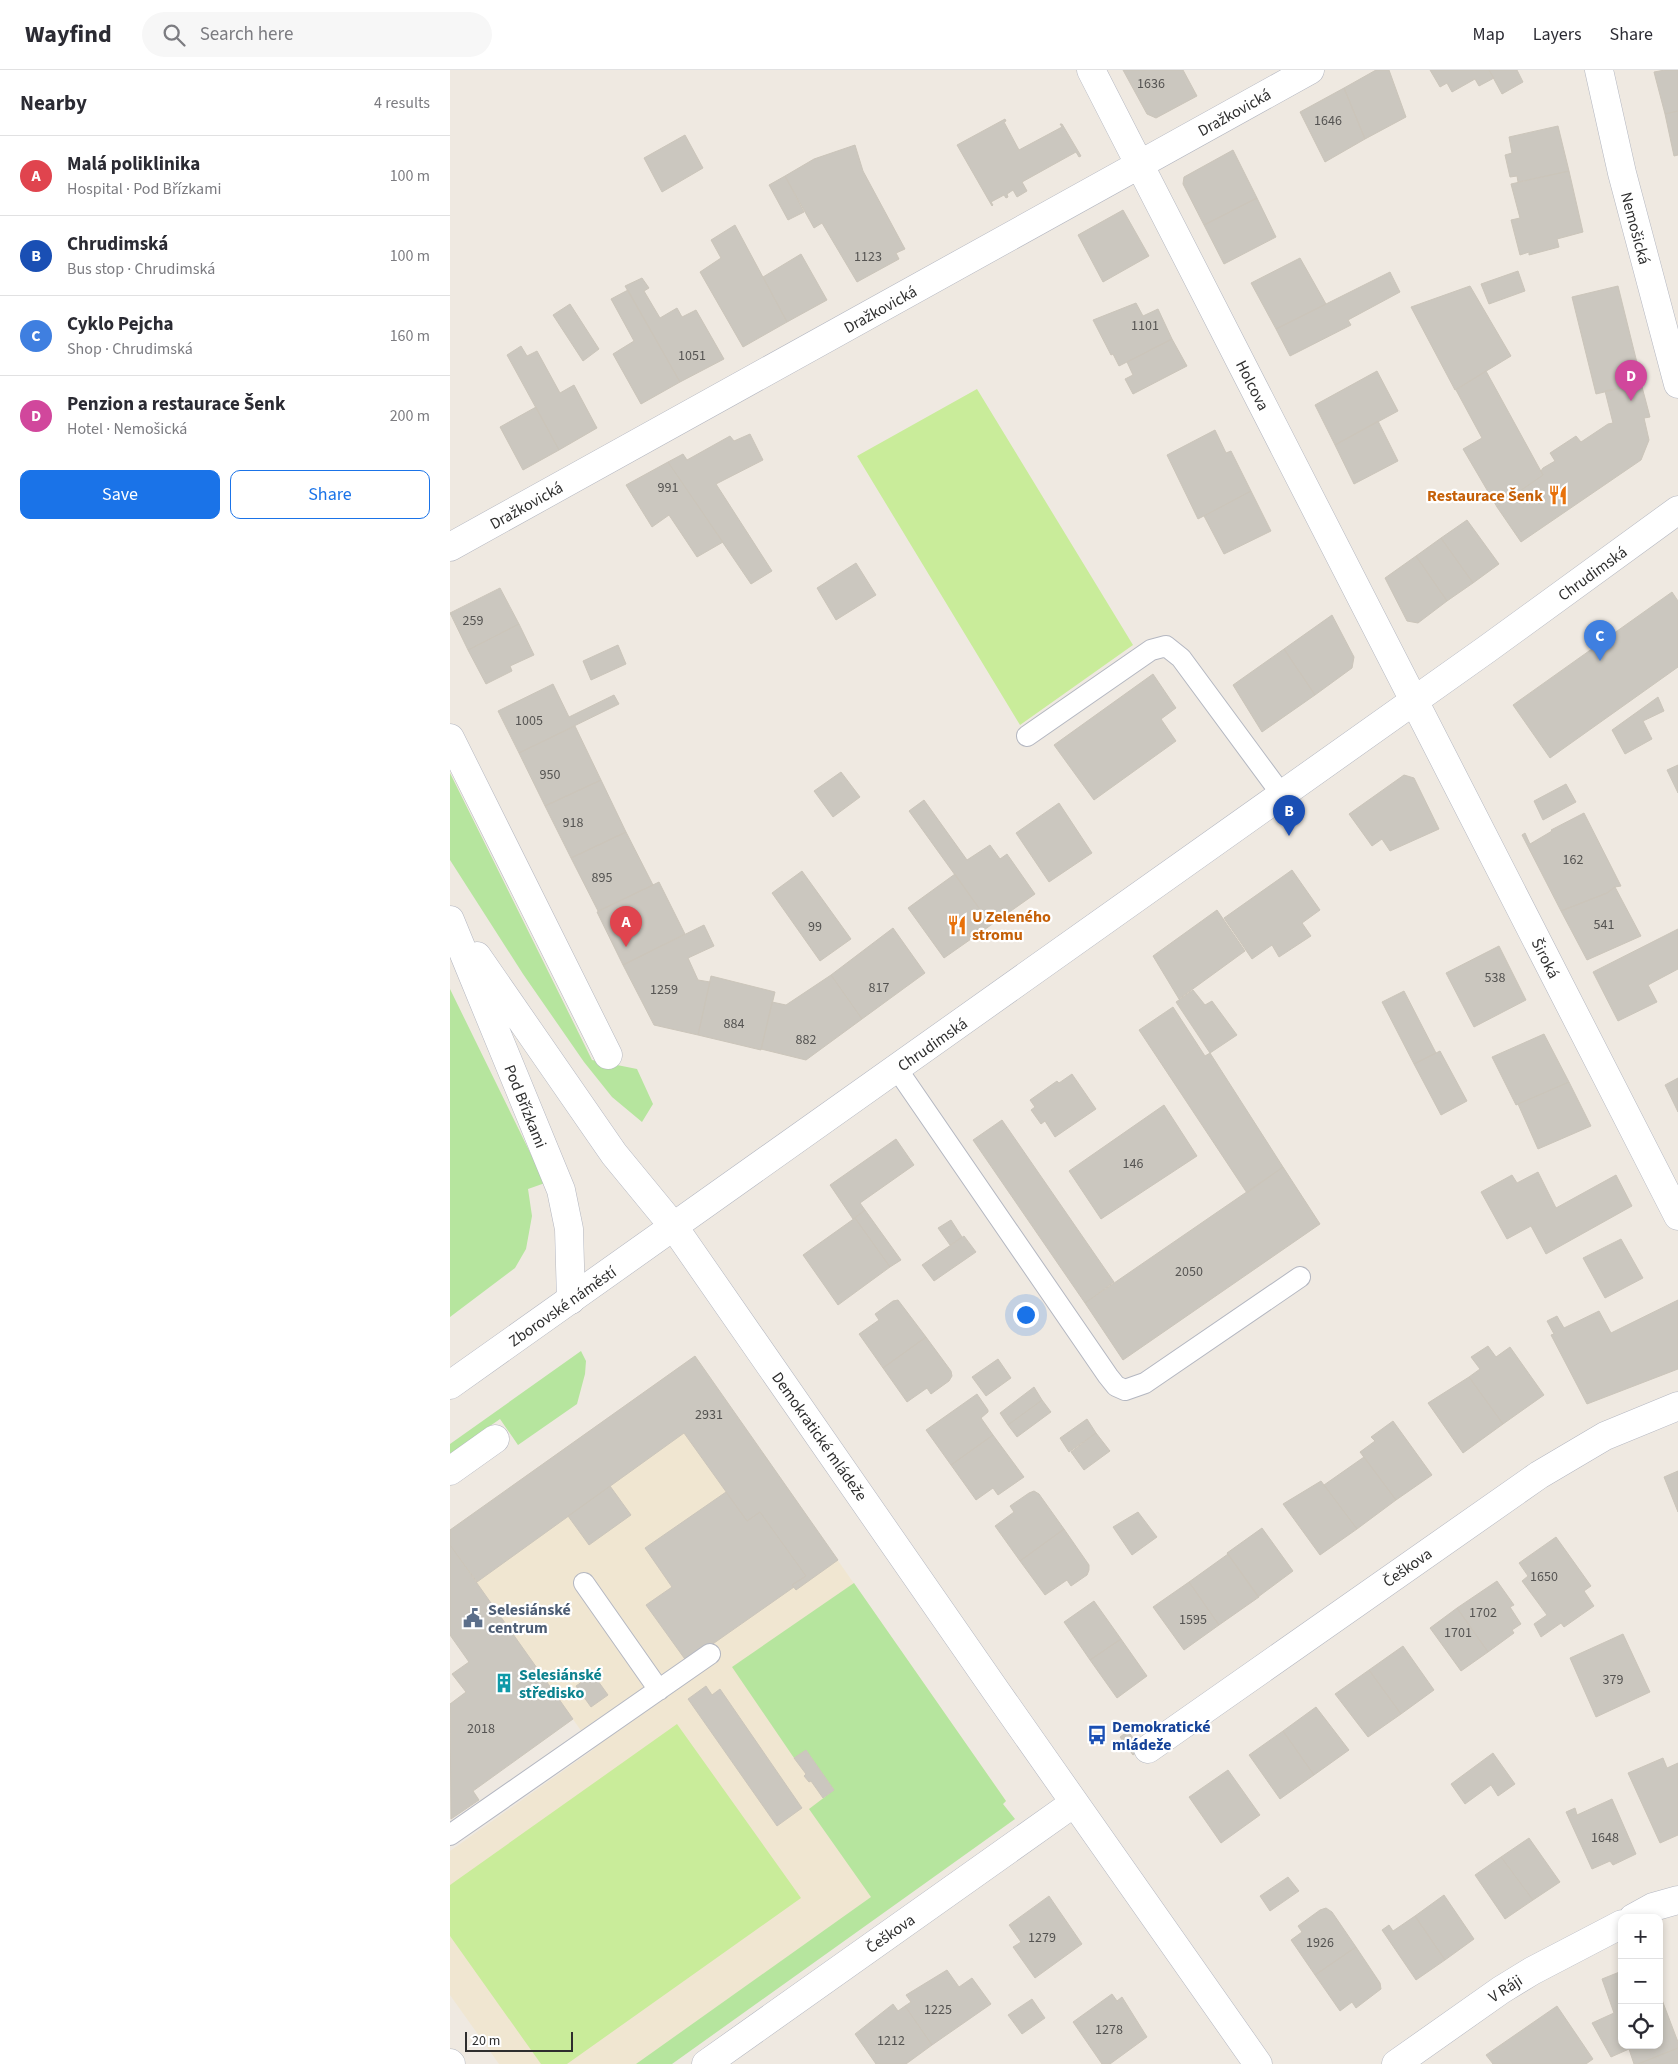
<!DOCTYPE html>
<html lang="en">
<head>
<meta charset="utf-8">
<style>
  :root { --surface:#fff; --page:#f7f7f7; --text:#2b2b33; --muted:#7c7c81; --line:#e1e1e2; --accent:#1a73e8 }
  body { margin:0; font-family:"Source Sans 3",sans-serif; background:var(--page); color:var(--text) }
  .controls { position:absolute; right:15px; bottom:15px; display:grid; overflow:hidden; border-radius:10px; box-shadow:0 2px 8px #0003 }
  .controls button { width:45px; height:45px; display:grid; place-items:center; padding:0; border:0; border-bottom:1px solid var(--line); background:var(--surface); color:var(--text); font:25px sans-serif }
  .scale { position:absolute; left:15px; bottom:12px; width:108px; box-sizing:border-box; padding-left:5px; border:2px solid #2e2e2e; border-top:0; font-size:14px; line-height:18px; white-space:nowrap; color:#2e2e2e; -webkit-text-stroke:4px #fff; paint-order:stroke }
  .you { position:absolute; left:575px; top:1244px; width:18px; height:18px; margin:-12px; border:4px solid #fff; border-radius:50%; background:#1a73e8; box-shadow:0 0 0 8px #1a73e833 }
  .badge { display:grid; place-items:center; width:32px; height:32px; border-radius:50%; background:var(--accent); color:#fff; font-size:16px; font-weight:700 }
  .pin { position:absolute; translate:-50% -41px; filter:drop-shadow(0 1px 2px #0008) }
  .pin::after { content:''; position:absolute; top:26px; width:18px; height:15px; background:inherit; clip-path:polygon(0 0,100% 0,50% 100%) }
  .list { margin:0; padding:0; list-style:none }
  h2 { display:flex; justify-content:space-between; align-items:center; height:65px; margin:0; padding:0 20px; font-size:21px }
  h2 small { font-size:16px; font-weight:400; color:var(--muted) }
  .list li { display:grid; grid-template-columns:32px 1fr auto; gap:15px; align-items:center; box-sizing:border-box; height:80px; padding:0 20px; border-top:1px solid var(--line) }
  .list b { display:block; font-size:19px; white-space:nowrap }
  .list p { margin:0; font-size:16px; white-space:nowrap; color:var(--muted) }
  .list em { font-size:16px; font-style:normal; color:var(--muted) }
  .actions { display:flex; gap:10px; padding:15px 20px }
  .actions a { flex:1; padding:11px 0; border:1px solid var(--accent); border-radius:10px; text-align:center; font-size:18px; color:var(--accent) }
  .actions .main { background:var(--accent); color:#fff }
  .icon { flex:none; width:28px; height:28px; fill:none; stroke:currentColor; stroke-width:2; stroke-linecap:round; stroke-linejoin:round }
  .map { position:relative; flex:none; width:1228px; height:1994px; overflow:hidden }
  header { display:flex; align-items:center; gap:30px; box-sizing:border-box; height:70px; padding:0 25px; background:var(--surface); border-bottom:1px solid var(--line) }
  header strong { font-size:24px }
  nav { display:flex; gap:28px; margin-inline-start:auto; font-size:18px }
  .search { width:350px; height:45px; background:var(--page); display:flex; align-items:center; gap:12px; box-sizing:border-box; padding:0 18px; border-radius:28px; color:var(--muted); font-size:19px }
  main { display:flex }
  aside { flex:1; background:var(--surface) }
  .map>svg:first-child { display:block }
</style>
</head>
<body>
<header>
<strong>Wayfind</strong>
<div class="search"><svg class="icon" aria-label="search" viewBox="0 0 24 24"><circle cx="10" cy="10" r="6"/><path d="M15 15l6 6"/></svg>Search here</div>
<nav><a>Map</a><a>Layers</a><a>Share</a></nav>
</header>
<main>
<aside>
<h2>Nearby<small>4 results</small></h2>
<ul class="list">
<li><span class="badge" style="background:#e0444e">A</span><div><b>Malá poliklinika</b><p>Hospital · Pod Břízkami</p></div><em>100 m</em></li>
<li><span class="badge" style="background:#1a4fb4">B</span><div><b>Chrudimská</b><p>Bus stop · Chrudimská</p></div><em>100 m</em></li>
<li><span class="badge" style="background:#3f7fe0">C</span><div><b>Cyklo Pejcha</b><p>Shop · Chrudimská</p></div><em>160 m</em></li>
<li><span class="badge" style="background:#d1479c">D</span><div><b>Penzion a restaurace Šenk</b><p>Hotel · Nemošická</p></div><em>200 m</em></li>
</ul>
<div class="actions"><a class="main">Save</a><a>Share</a></div>
</aside>
<div class="map">
<svg width="1228" height="1994" viewBox="0 0 1228 1994">
  <rect width="100%" height="100%" fill="#efe9e1"/>
  <path fill="#f0e6d1" d="M245 1286 556 1731 187 1994H49L0 1925V1781L144 1679 0 1475V1460Z"/>
  <path fill="#b6e59e" d="M0 703 142 990 187 999 203 1034 192 1052 162 1027 134 992 73 904 0 790Z
    M0 919 95 1113 78 1119 82 1146 76 1179 65 1198 0 1247Z
    M131 1281 136 1291 135 1304 127 1334 68 1375 50 1349 0 1384V1374Z
    M404 1513 556 1731 553 1734 565 1749 222 1994H186L421 1827 359 1739 384 1720 356 1680 344 1688 282 1597Z"/>
  <path fill="#c9ec9a" d="M527 319 683 575 570 655 407 386Z
    M227 1654 351 1828 117 1994H91L0 1866V1815Z"/>
  <path fill="#cbc7bf" stroke="#cbc5ba" d="M673 0H733L747 26 706 48 697 44Z
    M926 0H939L956 47 915 69 894 18Z
    M980 0H1039L1044 8 1029 16 1025 9 1002 22 997 13 990 17Z
    M1039 0H1067L1073 12 1052 24Z
    M1215 0H1228V41L1215 44 1204 2Z
    M894 18 915 69 875 92 850 42Z
    M1228 41V85L1224 86 1215 44Z
    M555 49 556 51 554 52 569 80 612 57 610 54H612L631 86 629 87 626 82 572 112 577 121 567 127 563 120 557 124 558 127 556 128 554 125 541 132 543 135 542 136 507 75Z
    M1108 56 1119 101 1068 112 1067 106 1060 107 1055 85 1062 83 1059 67Z
    M235 65 253 98 212 122 194 88Z
    M405 75 413 101 455 179 446 183 449 189 407 212 372 153 364 158 335 106 364 89Z
    M783 80 807 128 754 155 733 114 734 107Z
    M1119 101 1133 162 1107 169 1109 177 1079 185V182L1070 185 1061 150 1070 148 1061 114Z
    M335 106 354 142 338 150 319 115Z
    M807 128 826 167 774 194 754 155Z
    M673 140 699 186 653 212 628 165Z
    M285 155 337 252 293 277 250 202 271 188 261 170Z
    M351 184 377 230 337 252 313 207Z
    M850 188 876 234 826 259 801 213Z
    M1068 201 1075 221 1039 234 1031 214Z
    M940 202 950 222 898 250 901 255 840 286 826 259Z
    M192 208 199 218 194 221 210 248 227 238 232 247 246 240 274 289 230 312 175 216Z
    M1020 216 1061 286 1005 320 961 237Z
    M1168 216 1192 313 1146 324 1122 227Z
    M178 220 230 312 191 334 163 284 184 271 161 229Z
    M686 233 693 246 708 239 722 269 669 296 663 284 661 285 643 250Z
    M120 234 149 279 133 291 103 245Z
    M722 269 737 296 683 324 675 309 683 305 677 292Z
    M71 276 77 286 87 281 110 323 124 315 147 358 109 380 57 285Z
    M927 301 948 341 885 375 865 335Z
    M1036 301 1093 405 1047 437 1013 379 1032 368 1006 320Z
    M1191 313 1200 347 1194 348 1199 370 1191 390 1071 472 1047 437 1093 405 1091 401 1093 398 1105 391 1100 383 1126 366 1131 372 1158 354 1163 353 1155 321Z
    M86 337 109 380 73 400 50 357Z
    M928 351 948 391 904 414 885 375Z
    M765 360 776 383 781 381 801 421 748 449 717 385Z
    M300 364 313 390 266 414 322 501 301 514 218 392 233 384 237 390 280 366 284 371Z
    M218 392 273 472 247 487 219 445 202 457 176 415Z
    M801 421 821 461 774 484 754 446Z
    M1017 450 1049 494 1023 513 991 468Z
    M991 468 1023 513 997 531 966 486Z
    M966 486 997 531 968 553 957 551 935 508Z
    M406 493 426 525 386 550 367 518Z
    M50 518 69 554 18 580 0 543Z
    M1222 522 1228 531V597L1100 688 1063 635Z
    M882 545 904 587 902 598 865 625 834 579Z
    M69 554 84 585 60 596 62 601 36 614 18 580Z
    M168 575 176 594 141 610 133 591Z
    M834 579 865 625 812 662 783 615Z
    M703 604 726 638 711 649 726 671 644 730 604 675Z
    M103 614 119 647 164 625 169 634 69 683 48 641Z
    M1208 627 1214 641 1193 651 1202 669 1175 684 1162 660Z
    M125 656 151 710 95 736 69 683Z
    M1228 695V723L1217 700Z
    M391 702 410 727 383 747 364 721Z
    M954 705 964 708 989 759 940 781 932 769 922 776 899 744Z
    M151 710 176 762 121 788 95 736Z
    M1116 714 1126 732 1093 750 1084 731Z
    M474 730 517 790 540 775 550 789 557 784 585 824 541 855 459 741Z
    M609 733 642 783 599 812 566 763Z
    M1134 743 1171 816 1165 817 1157 823 1111 841 1072 765 1075 763 1080 774 1102 761 1101 760Z
    M176 762 203 815 148 841 121 788Z
    M842 800 870 840 852 853 861 866 829 887 822 875 802 889 774 848Z
    M352 801 401 869 370 891 322 823Z
    M505 804 541 855 494 888 458 838Z
    M209 812 235 864 173 895 147 842Z
    M1165 817 1191 866 1137 890 1111 841 1157 823Z
    M767 840 795 881 729 929 703 886Z
    M254 855 264 876 238 888 248 910 260 912 248 965 204 955 173 895Z
    M443 858 475 903 412 949 381 905Z
    M1228 859V899L1198 915 1207 932 1168 951 1143 902Z
    M1049 876 1076 930 1024 957 996 903Z
    M381 905 412 949 356 990 311 979 322 932 336 935Z
    M261 906 325 922 311 980 248 965Z
    M743 920 755 935 762 931 787 965 760 983 726 932Z
    M954 921 986 983 964 994 932 932Z
    M723 937 755 986 760 983 833 1097 797 1123 689 960Z
    M1094 964 1119 1012 1066 1035 1042 987Z
    M990 981 1017 1031 991 1045 964 994Z
    M622 1004 646 1039 605 1067 595 1051 591 1054 581 1040 585 1037 580 1030 607 1011 609 1013Z
    M1228 1008V1042L1215 1015Z
    M1119 1012 1141 1056 1088 1079 1068 1034Z
    M714 1035 747 1086 651 1149 619 1101Z
    M552 1050 664 1212 635 1233 523 1070Z
    M446 1069 464 1095 410 1133 415 1140 403 1149 380 1115Z
    M833 1097 870 1154 673 1290 635 1233Z
    M1088 1102 1106 1138 1166 1105 1182 1136 1096 1184 1081 1156 1057 1169 1031 1122 1062 1105 1067 1113Z
    M415 1140 451 1190 440 1197 405 1148Z
    M405 1148 440 1197 388 1235 353 1185Z
    M501 1150 512 1167 500 1175 488 1158Z
    M514 1166 526 1182 484 1211 472 1195Z
    M1171 1169 1193 1208 1155 1228 1133 1188Z
    M448 1230 476 1267 433 1298 409 1264 429 1250 425 1244 443 1231Z
    M1228 1230V1299L1137 1334 1101 1265 1104 1264 1097 1251 1107 1246 1114 1258 1149 1241 1161 1263Z
    M476 1267 501 1301 502 1306 499 1311 481 1324 477 1318 457 1332 433 1298Z
    M1038 1276 1046 1287 1060 1277 1094 1325 1053 1354 1019 1307 1030 1299 1021 1287Z
    M245 1286 388 1490 346 1520 342 1515 356 1506 310 1442 297 1451 234 1363 27 1512 0 1475V1460Z
    M548 1289 561 1308 536 1326 522 1307Z
    M1019 1307 1053 1354 1013 1383 978 1333Z
    M584 1317 592 1330 558 1355 550 1343Z
    M527 1324 538 1340V1342L531 1348 543 1365 501 1395 476 1360Z
    M592 1330 601 1342 567 1367 558 1355Z
    M637 1349 646 1363 619 1382 610 1368Z
    M943 1351 982 1405 946 1430 910 1382 925 1371 921 1367Z
    M646 1363 660 1381 634 1400 621 1382Z
    M543 1365 574 1407 548 1425 543 1418 526 1430 501 1395Z
    M914 1387 946 1430 907 1459 874 1415Z
    M1228 1401V1442L1214 1407Z
    M871 1411 907 1459 870 1485 833 1434Z
    M160 1416 181 1445 139 1475 118 1446Z
    M584 1421 589 1424 614 1459 570 1491 545 1456 564 1442 560 1436 579 1423Z
    M276 1422 297 1451 310 1442 356 1506 342 1515 344 1517 237 1592 196 1535 222 1517 195 1478Z
    M688 1442 707 1467 682 1485 663 1457Z
    M812 1458 843 1501 808 1527 777 1483Z
    M614 1459 639 1495V1500L637 1505 621 1516 617 1510 595 1525 570 1491Z
    M1106 1467 1141 1516 1134 1521 1144 1536 1114 1557 1111 1553 1091 1567 1084 1554 1097 1545 1072 1511 1078 1506 1069 1493Z
    M0 1475 123 1649 23 1721 29 1730 1 1749 0 1634 16 1622 2 1604 19 1592 0 1565Z
    M778 1484 809 1527 769 1555 739 1512Z
    M1047 1511 1064 1535 1060 1537 1071 1554 1062 1560 1064 1563 1038 1582 1007 1538Z
    M739 1512 769 1555 734 1580 703 1537Z
    M644 1531 671 1569 640 1590 614 1552Z
    M1007 1538 1038 1582 1011 1601 980 1558Z
    M1173 1564 1200 1622 1146 1647 1120 1588Z
    M671 1569 697 1606 667 1628 640 1590Z
    M953 1576 984 1620 951 1644 919 1600Z
    M919 1600 951 1644 918 1667 885 1624Z
    M143 1604 158 1625 141 1637 126 1616Z
    M256 1616 262 1625 270 1619 352 1738 327 1756 238 1629Z
    M866 1637 899 1680 864 1705 833 1661Z
    M678 1661 691 1679 683 1685 670 1667Z
    M833 1661 864 1705 830 1729 799 1685Z
    M356 1680 384 1720 373 1728 361 1711 359 1712 354 1706 356 1704 344 1688Z
    M1043 1683 1065 1714 1048 1726 1041 1715 1015 1734 1001 1714Z
    M1213 1688 1217 1698 1228 1693V1765L1210 1773 1178 1703Z
    M778 1700 810 1745 771 1773 739 1727Z
    M1162 1729 1186 1784 1163 1795 1160 1791 1142 1799 1116 1742 1125 1738 1127 1745Z
    M1079 1768 1110 1812 1083 1830 1051 1787Z
    M1051 1787 1083 1830 1055 1849 1025 1805Z
    M838 1807 849 1821 820 1841 810 1826Z
    M994 1825 1024 1869 995 1890 965 1846Z
    M599 1826 632 1874 585 1908 563 1877 571 1872 559 1855Z
    M876 1838 882 1842 906 1877 865 1905 841 1870 852 1862 848 1856 870 1840Z
    M965 1846 995 1890 966 1910 932 1860 939 1855 943 1861Z
    M906 1877 930 1913 931 1919 906 1938 902 1932 890 1941 865 1905Z
    M497 1900 509 1917 522 1908 541 1934 482 1975 455 1936 461 1932 456 1925Z
    M1172 1901V1975H1209V1922L1228 1972V1978L1188 1994H1184L1179 1979 1161 1987 1142 1953 1164 1943 1152 1909Z
    M662 1924 667 1931 672 1927 697 1967 660 1994H652L623 1952Z
    M582 1929 595 1948 572 1964 558 1945Z
    M443 1934 448 1941 455 1936 482 1975 456 1994H426L405 1964Z
    M1107 1936 1143 1989 1136 1994H1043L1036 1985Z
    M1228 1978V1994H1188Z"/>
  <g fill="none" stroke-linecap="round" stroke-linejoin="round">
    <defs>
      <path id="service" d="M577 666 701 580 716 576 731 588 832 725
        M447 999 658 1306 666 1316 675 1320 695 1313 850 1207
        M134 1513 209 1620
        M0 1765 260 1584"/>
      <path id="minor" d="M641 0 1228 1146
        M0 477 860 0
        M0 668 158 985
        M224 1157 546 1621 808 1994
        M0 1401 45 1369
        M698 1679 1089 1405 1155 1366 1228 1336
        M1183 1848 1203 1837 1228 1830
        M0 1993 1 1994
        M256 1994 624 1733
        M946 1994 1051 1920 1082 1901 1172 1854"/>
      <path id="tertiary" d="M1149 0 1172 103 1228 314
        M0 850 111 1120 119 1159 121 1230
        M27 886 164 1084 224 1157"/>
      <path id="secondary" d="M0 1315 1037 579 1228 440"/>
    </defs>
    <use href="#service" stroke="#b4b7c1" stroke-width="22"/>
    <use href="#minor" stroke="#b4b7c1" stroke-width="29"/>
    <use href="#tertiary" stroke="#b4b7c1" stroke-width="29"/>
    <use href="#secondary" stroke="#b4b7c1" stroke-width="29"/>
    <use href="#service" stroke="#fff" stroke-width="20"/>
    <use href="#minor" stroke="#fff" stroke-width="28"/>
    <use href="#tertiary" stroke="#fff" stroke-width="28"/>
    <use href="#secondary" stroke="#fff" stroke-width="28"/>
  </g>
  <defs>
    <symbol id="restaurant-bare" viewBox="-9 -9 18 18"><path d="M-5-6h1v4h1v-4h1v4h1v-4h1v5L-1.5 .5V6h-2V.5L-5-1ZM5-6V6H3V1.5H1.5Q1.5-4 5-6Z" fill="#e8710a" stroke="#fff" stroke-width="2.5" paint-order="stroke"/></symbol>
    <symbol id="civic-bare" viewBox="-9 -9 18 18"><path d="M-.6-6.5H3V-4.5H.6V-3L4-1V1h2V6H-6V1h2V-1L-.6-3ZM-1.2 2.5V6h2.4V2.5Z" fill="#5c6f8a" stroke="#fff" stroke-width="2.5" paint-order="stroke"/></symbol>
    <symbol id="building-bare" viewBox="-9 -9 18 18"><path d="M-4-6H4V6H1V3H-1V6H-4ZM-2.5-4.3h1.7v1.8h-1.7ZM.8-4.3h1.7v1.8H.8ZM-2.5-1h1.7V.8h-1.7ZM.8-1h1.7V.8H.8Z" fill="#0f9aa8" stroke="#fff" stroke-width="2.5" paint-order="stroke"/></symbol>
    <symbol id="bus-bare" viewBox="-9 -9 18 18"><path d="M-5-6H5V4H4V6H2V4H-2V6H-4V4H-5ZM-3.5-4V0h7V-4ZM-3.5 1.2v1.5H-2V1.2ZM2 1.2v1.5H3.5V1.2Z" fill="#1a4fb4" stroke="#fff" stroke-width="2.5" paint-order="stroke"/></symbol>
  </defs>
  <g fill-rule="evenodd">
    <use href="#restaurant-bare" x="1094" y="411" width="28" height="28"/>
    <use href="#restaurant-bare" x="493" y="841" width="28" height="28"/>
    <use href="#civic-bare" x="9" y="1534" width="28" height="28"/>
    <use href="#building-bare" x="40" y="1599" width="28" height="28"/>
    <use href="#bus-bare" x="633" y="1651" width="28" height="28"/>
  </g>
  <g text-anchor="middle" stroke-width="4.5" stroke-linejoin="round" paint-order="stroke">
    <g font-size="14" fill="#555452">
      <text x="701" y="18">1636</text>
      <text x="878" y="55">1646</text>
      <text x="418" y="191">1123</text>
      <text x="695" y="260">1101</text>
      <text x="242" y="290">1051</text>
      <text x="218" y="422">991</text>
      <text x="23" y="555">259</text>
      <text x="79" y="655">1005</text>
      <text x="100" y="709">950</text>
      <text x="123" y="757">918</text>
      <text x="1123" y="794">162</text>
      <text x="152" y="812">895</text>
      <text x="1154" y="859">541</text>
      <text x="365" y="861">99</text>
      <text x="1045" y="912">538</text>
      <text x="429" y="922">817</text>
      <text x="214" y="924">1259</text>
      <text x="284" y="958">884</text>
      <text x="356" y="974">882</text>
      <text x="683" y="1098">146</text>
      <text x="739" y="1206">2050</text>
      <text x="259" y="1349">2931</text>
      <text x="1094" y="1511">1650</text>
      <text x="1033" y="1547">1702</text>
      <text x="743" y="1554">1595</text>
      <text x="1008" y="1567">1701</text>
      <text x="1163" y="1614">379</text>
      <text x="31" y="1663">2018</text>
      <text x="1155" y="1772">1648</text>
      <text x="592" y="1872">1279</text>
      <text x="870" y="1877">1926</text>
      <text x="488" y="1944">1225</text>
      <text x="659" y="1964">1278</text>
      <text x="441" y="1975">1212</text>
    </g>
    <g font-size="16" fill="#2e2e2e" stroke="#fff">
      <text transform="translate(784 42) rotate(-29)" y="6">Dražkovická</text>
      <text transform="translate(1186 158) rotate(75)" y="6">Nemošická</text>
      <text transform="translate(430 239) rotate(-29)" y="6">Dražkovická</text>
      <text transform="translate(803 315) rotate(63)" y="6">Holcova</text>
      <text transform="translate(76 435) rotate(-29)" y="6">Dražkovická</text>
      <text transform="translate(1142 503) rotate(-36)" y="6">Chrudimská</text>
      <text transform="translate(1096 888) rotate(63)" y="6">Široká</text>
      <text transform="translate(482 974) rotate(-35)" y="6">Chrudimská</text>
      <text transform="translate(76 1036) rotate(68)" y="6">Pod Břízkami</text>
      <text transform="translate(112 1236) rotate(-35)" y="6">Zborovské náměstí</text>
      <text transform="translate(370 1366) rotate(55)" y="6">Demokratické mládeže</text>
      <text transform="translate(957 1497) rotate(-35)" y="6">Češkova</text>
      <text transform="translate(440 1863) rotate(-35)" y="6">Češkova</text>
      <text transform="translate(1055 1918) rotate(-33)" y="6">V Ráji</text>
    </g>
    <g font-size="16" font-weight="bold" fill="#c56008" stroke="#fff" text-anchor="end">
      <text x="1093" y="431">Restaurace Šenk</text>
      <text x="522" y="852" text-anchor="start">U Zeleného<tspan x="522" dy="18">stromu</tspan></text>
    </g>
    <g font-size="16" font-weight="bold" fill="#4e5e75" stroke="#fff" text-anchor="start">
      <text x="38" y="1545">Selesiánské<tspan x="38" dy="18">centrum</tspan></text>
    </g>
    <g font-size="16" font-weight="bold" fill="#0d838f" stroke="#fff" text-anchor="start">
      <text x="69" y="1610">Selesiánské<tspan x="69" dy="18">středisko</tspan></text>
    </g>
    <g font-size="16" font-weight="bold" fill="#164399" stroke="#fff" text-anchor="start">
      <text x="662" y="1662">Demokratické<tspan x="662" dy="18">mládeže</tspan></text>
    </g>
  </g>
</svg>
<div class="controls">
<button>+</button>
<button>−</button>
<button><svg class="icon" aria-label="locate" viewBox="0 0 24 24"><circle cx="12" cy="12" r="6"/><path d="M12 2v4M12 18v4M2 12h4M18 12h4"/></svg></button>
</div>
<div class="scale">20 m</div>
<div class="you"></div>
<div class="pin badge" style="left:176px;top:877px;background:#e0444e">A</div>
<div class="pin badge" style="left:839px;top:766px;background:#1a4fb4">B</div>
<div class="pin badge" style="left:1150px;top:591px;background:#3f7fe0">C</div>
<div class="pin badge" style="left:1181px;top:331px;background:#d1479c">D</div>
</div>
</main>
</body>
</html>
